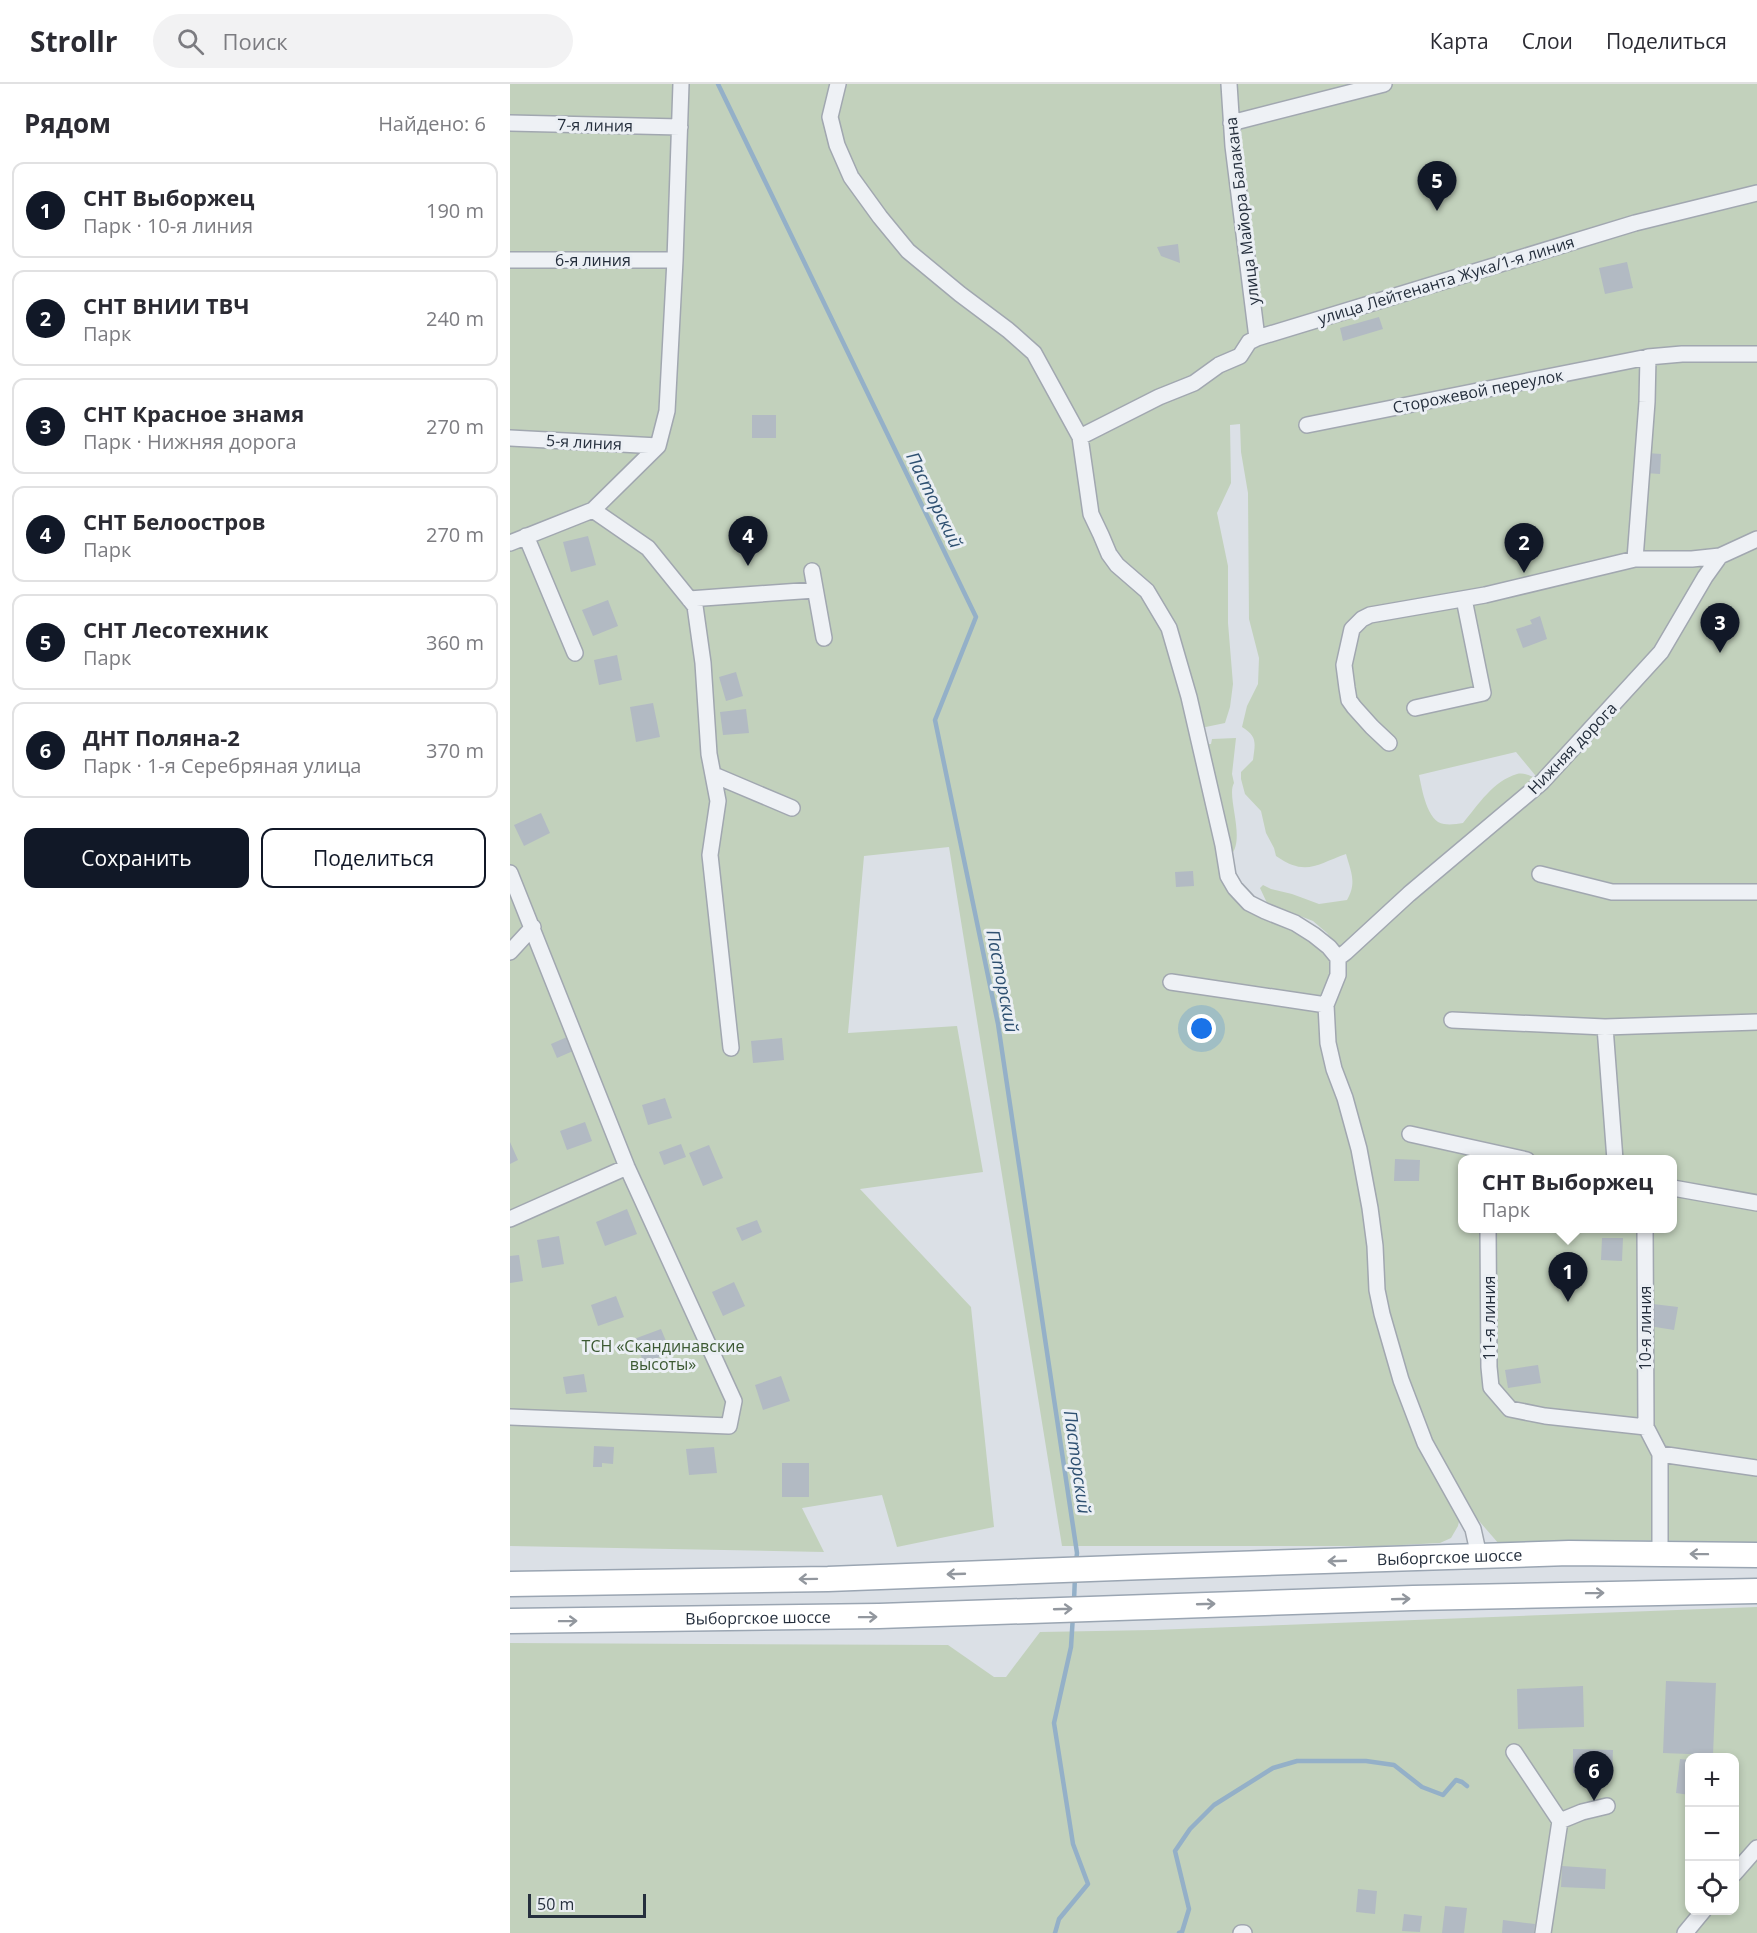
<!DOCTYPE html>
<html lang="ru">
<head>
<meta charset="utf-8">
<style>
  :root { --surface:#fff; --page:#f2f2f3; --text:#2b2b33; --muted:#7c7c81; --line:#e1e1e2; --accent:#111827 }
  body { margin:0; font-family:"Open Sans",sans-serif; background:var(--page); color:var(--text) }
  .controls { position:absolute; right:18px; bottom:18px; display:grid; overflow:hidden; border-radius:12px; box-shadow:0 3px 9px #0003 }
  .controls button { width:54px; height:54px; display:grid; place-items:center; padding:0; border:0; border-bottom:2px solid var(--line); background:var(--surface); color:var(--text); font:30px sans-serif }
  .scale { position:absolute; left:18px; bottom:15px; width:118px; box-sizing:border-box; padding-left:6px; border:3px solid #252f3d; border-top:0; font-size:16px; line-height:21px; white-space:nowrap; color:#252f3d; -webkit-text-stroke:4px #ebeff4; paint-order:stroke }
  .you { position:absolute; left:692px; top:945px; width:21px; height:21px; margin:-15px; border:4px solid #fff; border-radius:50%; background:#1a73e8; box-shadow:0 0 0 9px #1a73e833 }
  .badge { display:grid; place-items:center; width:39px; height:39px; border-radius:50%; background:var(--accent); color:#fff; font-size:20px; font-weight:700 }
  .pin { position:absolute; translate:-50% -50px; filter:drop-shadow(0 2px 3px #0008) }
  .pin::after { content:''; position:absolute; top:32px; width:21px; height:18px; background:inherit; clip-path:polygon(0 0,100% 0,50% 100%) }
  .popup { position:absolute; left:948px; top:1071px; width:219px; height:78px; box-sizing:border-box; display:grid; place-content:center; border-radius:12px; background:var(--surface); filter:drop-shadow(0 2px 4px #0005); font-size:20px; white-space:nowrap; color:var(--muted) }
  .popup b { font-size:22px; color:var(--text) }
  .popup::after { content:''; position:absolute; left:50%; top:100%; margin-left:-12px; border:12px solid transparent; border-top-color:var(--surface) }
  .list { margin:0; padding:0; list-style:none }
  h2 { display:flex; justify-content:space-between; align-items:center; height:78px; margin:0; padding:0 24px; font-size:26px }
  h2 small { font-size:20px; font-weight:400; color:var(--muted) }
  .list li { display:grid; grid-template-columns:39px 1fr auto; gap:18px; align-items:center; box-sizing:border-box; height:96px; margin:0 12px 12px; padding:0 12px; border:2px solid var(--line); border-radius:12px }
  .list b { display:block; font-size:22px; white-space:nowrap }
  .list p { margin:0; font-size:20px; white-space:nowrap; color:var(--muted) }
  .list em { font-size:20px; font-style:normal; color:var(--muted) }
  .actions { display:flex; gap:12px; padding:18px 24px }
  .actions a { flex:1; padding:14px 0; border:2px solid var(--accent); border-radius:12px; text-align:center; font-size:21px; color:var(--accent) }
  .actions .main { background:var(--accent); color:#fff }
  .icon { flex:none; width:33px; height:33px; fill:none; stroke:currentColor; stroke-width:2; stroke-linecap:round; stroke-linejoin:round }
  .map { position:relative; flex:none; width:1247px; height:1849px; overflow:hidden }
  header { display:flex; align-items:center; gap:36px; box-sizing:border-box; height:84px; padding:0 30px; background:var(--surface); border-bottom:2px solid var(--line) }
  header strong { font-size:28px }
  nav { display:flex; gap:33px; margin-inline-start:auto; font-size:21px }
  .search { width:420px; height:54px; background:var(--page); display:flex; align-items:center; gap:15px; box-sizing:border-box; padding:0 21px; border-radius:33px; color:var(--muted); font-size:22px }
  main { display:flex }
  aside { flex:1; background:var(--surface) }
  .map>svg:first-child { display:block }
</style>
</head>
<body>
<header>
<strong>Strollr</strong>
<div class="search"><svg class="icon" aria-label="search" viewBox="0 0 24 24"><circle cx="10" cy="10" r="6"/><path d="M15 15l6 6"/></svg>Поиск</div>
<nav><a>Карта</a><a>Слои</a><a>Поделиться</a></nav>
</header>
<main>
<aside>
<h2>Рядом<small>Найдено: 6</small></h2>
<ul class="list">
<li><span class="badge">1</span><div><b>СНТ Выборжец</b><p>Парк · 10-я линия</p></div><em>190 m</em></li>
<li><span class="badge">2</span><div><b>СНТ ВНИИ ТВЧ</b><p>Парк</p></div><em>240 m</em></li>
<li><span class="badge">3</span><div><b>СНТ Красное знамя</b><p>Парк · Нижняя дорога</p></div><em>270 m</em></li>
<li><span class="badge">4</span><div><b>СНТ Белоостров</b><p>Парк</p></div><em>270 m</em></li>
<li><span class="badge">5</span><div><b>СНТ Лесотехник</b><p>Парк</p></div><em>360 m</em></li>
<li><span class="badge">6</span><div><b>ДНТ Поляна-2</b><p>Парк · 1-я Серебряная улица</p></div><em>370 m</em></li>
</ul>
<div class="actions"><a class="main">Сохранить</a><a>Поделиться</a></div>
</aside>
<div class="map">
<svg width="1247" height="1849" viewBox="0 0 1247 1849">
  <rect width="100%" height="100%" fill="#dbe0e6"/>
  <path fill="#c2d1bc" fill-rule="evenodd" d="M0 0H1247V1459C1161 1455 1075 1456 989 1460L963 1430 950 1433 948 1442 941 1454 930 1459 872 1462H552L439 763 354 772 338 949 447 942 473 1088 350 1105 461 1223 484 1443 387 1463 372 1411 292 1424 314 1468 0 1462ZM730 340 731 368 738 409 739 535 749 574 748 600 737 622 732 643C748 653 745 659 743 676L731 688V695L735 710 751 727 756 749 764 764 766 772C796 793 807 780 836 770 841 788 847 799 837 816L809 820 782 810 761 805 753 801 750 804 757 819 803 837 817 849 830 866 728 807 686 645 715 639 720 623 723 600 718 539V482L707 429 721 399 720 341ZM1006 668 1030 697C1024 693 1015 688 1007 690 983 697 968 721 953 739 947 740 940 741 934 740 917 738 912 705 909 691ZM953 1076H1163V1144H953Z
    M726 654 722 690 724 699C716 712 736 754 721 771L713 722 693 660H701L702 655Z
    M1247 1523V1849H0V1559L438 1561 484 1593H496L530 1548 643 1546ZM1180 1674H1224V1826H1180Z"/>
  <g fill="none" stroke-linecap="round" stroke-linejoin="round">
    <path stroke="#94b0c8" stroke-width="4.5" d="M208 0 466 533 425 636 488 940 567 1469 566 1478
      M564 1517 565 1492
      M545 1849 549 1835 578 1800 563 1760 544 1639 561 1563 563 1531
      M669 1849 672 1848 679 1825 665 1767 680 1745 704 1721 763 1684 787 1677H856L884 1681 912 1703 933 1711 946 1696 952 1698 957 1702"/>
  </g>
  <path fill="#b2bac3" d="M668 160 670 179 651 172 647 163Z
    M1117 178 1123 204 1095 210 1089 184Z
    M869 233 873 245 833 257 830 244Z
    M242 331H266V354H242Z
    M1137 369 1151 370 1150 390 1135 389Z
    M78 452 86 481 61 488 53 458Z
    M98 516 108 542 83 552 72 526Z
    M1030 532 1037 555 1013 564 1006 545 1022 540 1020 536Z
    M107 571 112 596 89 601 84 576Z
    M226 588 233 612 216 617 209 593Z
    M143 619 150 653 126 658 120 623Z
    M236 625 239 649 213 651 210 628Z
    M31 729 40 749 14 762 4 741Z
    M683 787 684 802 666 803 665 788Z
    M57 953 63 967 47 974 41 960Z
    M272 954 274 976 243 979 241 957Z
    M155 1014 162 1034 138 1041 132 1021Z
    M75 1038 82 1057 57 1066 50 1047Z
    M0 1058 8 1076 0 1080Z
    M171 1060 176 1073 154 1081 149 1068Z
    M199 1061 213 1094 193 1102 179 1069Z
    M885 1075 910 1076 909 1097H884Z
    M117 1125 127 1150 95 1162 86 1138Z
    M247 1136 252 1148 232 1157 226 1144Z
    M49 1152 54 1180 32 1184 27 1156Z
    M1092 1154H1113L1112 1177 1091 1176Z
    M9 1171 13 1197 0 1199V1172Z
    M224 1198 235 1222 213 1232 202 1208Z
    M106 1212 114 1233 88 1242 81 1221Z
    M1143 1220 1168 1223 1164 1246 1139 1242Z
    M151 1245 161 1269 134 1279 124 1255Z
    M1028 1281 1031 1299 998 1304 995 1286Z
    M74 1290 77 1308 56 1310 53 1293Z
    M271 1292 280 1317 253 1326 245 1301Z
    M84 1362 104 1363 103 1380 92 1379V1383H83Z
    M204 1363 207 1389 179 1391 176 1365Z
    M272 1379H299V1413H272Z
    M1156 1597 1206 1599 1203 1671 1153 1669Z
    M1073 1602 1074 1643 1008 1645 1007 1605Z
    M1063 1665 1103 1666 1102 1690 1063 1689Z
    M1170 1675 1180 1676V1711L1166 1709Z
    M1052 1782 1096 1785 1095 1805 1051 1803Z
    M848 1805 867 1807 865 1830 846 1828Z
    M935 1822 957 1824 954 1849H932Z
    M894 1830 912 1832 910 1848 892 1847Z
    M993 1836 1025 1840 1024 1849H992Z"/>
  <g fill="none" stroke-linecap="round" stroke-linejoin="round">
    <defs>
      <path id="street" d="M328 0 320 33 327 61 341 93 370 133 398 167 450 210 498 246 524 269 570 353 581 430 591 451 599 470 607 481 637 507 659 544 679 613 713 761 718 792 725 804 739 819 755 827 785 839 804 851 819 863 828 874V891L816 921 818 959 824 985 835 1014 849 1065 860 1124 865 1162 867 1206 872 1230 891 1296 915 1359 963 1445 969 1472
        M719 0 723 62 747 254
        M0 39 170 43
        M721 39 874 0
        M0 176H165
        M797 341 1138 273 1172 270H1247
        M570 353 649 313 684 299 709 281 730 272 739 258 747 254 1125 139 1247 109
        M0 354 148 362
        M83 426 138 464 185 522 193 579 199 670 208 717 200 771 221 964
        M16 452 65 569
        M0 459 83 426 148 362 157 327 165 176 171 0
        M1125 475 1137 318 1138 273
        M302 487 314 554
        M179 515 305 506
        M905 624 973 609 954 515
        M879 659 862 643 844 623 839 616 837 604 834 581 842 545 852 535 860 531 975 511 1125 475H1182L1210 472 1247 455
        M204 691 282 724
        M0 789 117 1083 224 1317 219 1342 0 1333
        M1030 790 1102 808H1247
        M0 868 23 843
        M828 874 836 868 899 810 1032 698 1151 568 1195 493 1210 472
        M661 898 816 921
        M942 936 1095 943 1247 938
        M1095 943 1105 1076
        M900 1050 1017 1076
        M1163 1104 1247 1119
        M0 1135 117 1083
        M978 1144 979 1283 981 1303 1000 1325 1035 1332 1136 1343 1150 1370 1247 1384
        M1135 1144 1136 1343
        M1150 1370V1470
        M1004 1668 1050 1737 1033 1849
        M1050 1737 1072 1728 1097 1722
        M1224 1790 1247 1764
        M731 1849H734
        M1175 1849 1194 1826"/>
      <g id="primary">
        <path id="s1" d="M0 1500 318 1495 634 1483 1059 1469 1247 1471"/>
        <path id="s2" d="M0 1537 369 1532 903 1514 1247 1507"/>
      </g>
    </defs>
    <use href="#street" stroke="#a1a7b0" stroke-width="18"/>
    <use href="#primary" stroke="#9aa5b2" stroke-width="27"/>
    <use href="#street" stroke="#eef1f5" stroke-width="15"/>
    <use href="#primary" stroke="#fff" stroke-width="24"/>
  </g>
  <defs><path id="oneway-shaft" d="M-6 0H5M1.5-3L5.5 0L1.5 3" fill="none" stroke-width="1.6" stroke-linecap="round" stroke-linejoin="round" transform="scale(1.5)"/></defs>
  <g stroke="#92979e">
    <use href="#oneway-shaft" transform="translate(1189 1470) rotate(-179)"/>
    <use href="#oneway-shaft" transform="translate(827 1477) rotate(178)"/>
    <use href="#oneway-shaft" transform="translate(446 1490) rotate(178)"/>
    <use href="#oneway-shaft" transform="translate(298 1495) rotate(179)"/>
    <use href="#oneway-shaft" transform="translate(1085 1509) rotate(-1)"/>
    <use href="#oneway-shaft" transform="translate(891 1515) rotate(-2)"/>
    <use href="#oneway-shaft" transform="translate(696 1520) rotate(-2)"/>
    <use href="#oneway-shaft" transform="translate(553 1525) rotate(-2)"/>
    <use href="#oneway-shaft" transform="translate(358 1533) rotate(-1)"/>
    <use href="#oneway-shaft" transform="translate(58 1537) rotate(-1)"/>
  </g>
  <g text-anchor="middle" stroke-width="6" stroke-linejoin="round" paint-order="stroke">
    <g font-size="16" fill="#252f3d" stroke="#ebeff4">
      <text transform="translate(85 41) rotate(1)" y="6">7-я линия</text>
      <text transform="translate(732 127) rotate(-97)" y="6">улица Майора Балакана</text>
      <text x="83" y="182">6-я линия</text>
      <text transform="translate(936 196) rotate(-17)" y="6">улица Лейтенанта Жука/1-я линия</text>
      <text transform="translate(968 307) rotate(-11)" y="6">Сторожевой переулок</text>
      <text transform="translate(74 358) rotate(3)" y="6">5-я линия</text>
      <text transform="translate(1062 664) rotate(-46)" y="6">Нижняя дорога</text>
      <text transform="translate(979 1234) rotate(-90)" y="6">11-я линия</text>
      <text transform="translate(1135 1244) rotate(-90)" y="6">10-я линия</text>
      <text dy="6" stroke="none"><textPath href="#s1" startOffset="940">Выборгское шоссе</textPath></text>
      <text dy="6" stroke="none"><textPath href="#s2" startOffset="248">Выборгское шоссе</textPath></text>
    </g>
    <g font-size="16" fill="#3b5932" stroke="#ebeff4">
      <text x="153" y="1268">ТСН «Скандинавские<tspan x="153" dy="18">высоты»</tspan></text>
    </g>
    <g font-size="18" font-style="italic" fill="#2e5071" stroke="#ebeff4">
      <text transform="translate(424 416) rotate(64)" y="6">Пасторский</text>
      <text transform="translate(492 897) rotate(79)" y="6">Пасторский</text>
      <text transform="translate(567 1378) rotate(82)" y="6">Пасторский</text>
    </g>
  </g>
</svg>
<div class="controls">
<button>+</button>
<button>−</button>
<button><svg class="icon" aria-label="locate" viewBox="0 0 24 24"><circle cx="12" cy="12" r="6"/><path d="M12 2v4M12 18v4M2 12h4M18 12h4"/></svg></button>
</div>
<div class="scale">50 m</div>
<div class="you"></div>
<div class="pin badge" style="left:1058px;top:1218px">1</div>
<div class="popup"><b>СНТ Выборжец</b>Парк</div>
<div class="pin badge" style="left:1014px;top:489px">2</div>
<div class="pin badge" style="left:1210px;top:569px">3</div>
<div class="pin badge" style="left:238px;top:482px">4</div>
<div class="pin badge" style="left:927px;top:127px">5</div>
<div class="pin badge" style="left:1084px;top:1717px">6</div>
</div>
</main>
</body>
</html>
